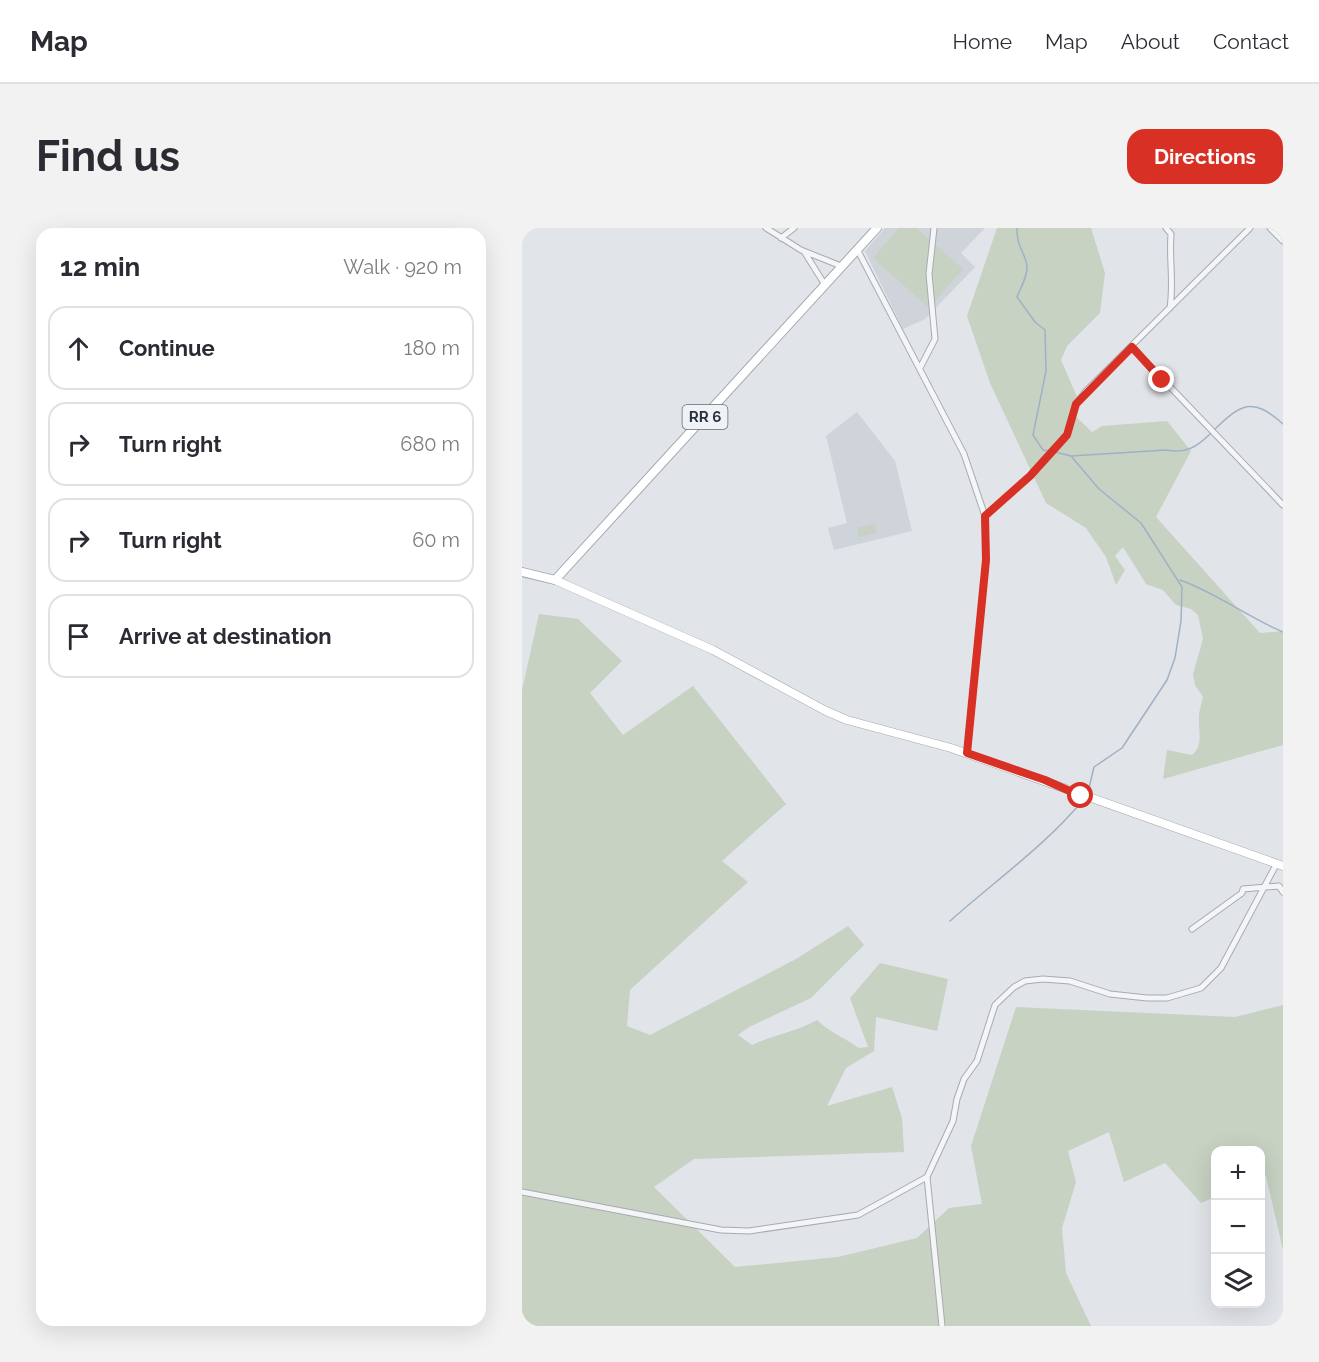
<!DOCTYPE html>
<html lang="en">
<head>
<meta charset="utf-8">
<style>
  :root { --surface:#fff; --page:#f2f2f3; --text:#2b2b33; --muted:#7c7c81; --line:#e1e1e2; --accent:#d93025 }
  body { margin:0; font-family:Raleway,sans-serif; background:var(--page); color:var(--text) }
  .controls { position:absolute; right:18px; bottom:18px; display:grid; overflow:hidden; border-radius:12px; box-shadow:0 6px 24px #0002 }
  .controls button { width:54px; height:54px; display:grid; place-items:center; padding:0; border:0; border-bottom:2px solid var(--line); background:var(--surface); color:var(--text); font:30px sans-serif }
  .stop { position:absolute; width:18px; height:18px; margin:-14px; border:4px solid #d93025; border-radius:50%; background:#fff }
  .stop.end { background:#d93025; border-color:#fff; box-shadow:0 2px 6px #0008 }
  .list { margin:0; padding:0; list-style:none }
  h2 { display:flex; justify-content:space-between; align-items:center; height:78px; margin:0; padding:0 24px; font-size:26px }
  h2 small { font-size:20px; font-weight:400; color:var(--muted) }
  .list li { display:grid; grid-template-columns:39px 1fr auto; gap:18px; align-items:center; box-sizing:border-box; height:84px; margin:0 12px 12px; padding:0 12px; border:2px solid var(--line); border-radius:18px }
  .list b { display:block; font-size:22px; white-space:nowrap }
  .list em { font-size:20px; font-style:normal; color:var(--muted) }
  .icon { flex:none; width:33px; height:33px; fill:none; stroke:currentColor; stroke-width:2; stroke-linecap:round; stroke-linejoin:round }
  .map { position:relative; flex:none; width:761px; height:1098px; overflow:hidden; border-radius:18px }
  header { display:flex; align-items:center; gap:36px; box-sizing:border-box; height:84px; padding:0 30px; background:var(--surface); border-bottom:2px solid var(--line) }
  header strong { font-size:28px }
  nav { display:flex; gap:33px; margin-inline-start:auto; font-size:21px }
  .intro { display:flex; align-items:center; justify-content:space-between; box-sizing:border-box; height:144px; padding:0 36px }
  h1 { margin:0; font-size:42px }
  .button { padding:15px 27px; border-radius:18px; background:var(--accent); color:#fff; font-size:21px; font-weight:700 }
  main { display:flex; gap:36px; padding:0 36px }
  aside { flex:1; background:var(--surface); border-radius:18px; box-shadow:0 6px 24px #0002 }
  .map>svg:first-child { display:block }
</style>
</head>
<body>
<header>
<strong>Map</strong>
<nav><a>Home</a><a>Map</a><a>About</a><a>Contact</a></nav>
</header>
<div class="intro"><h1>Find us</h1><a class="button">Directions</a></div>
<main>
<aside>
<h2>12 min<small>Walk · 920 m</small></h2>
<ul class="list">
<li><svg class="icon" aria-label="ahead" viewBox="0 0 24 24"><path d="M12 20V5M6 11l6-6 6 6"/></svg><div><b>Continue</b></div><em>180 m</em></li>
<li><svg class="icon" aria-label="right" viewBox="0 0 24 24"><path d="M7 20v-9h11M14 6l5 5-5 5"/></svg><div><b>Turn right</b></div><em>680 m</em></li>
<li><svg class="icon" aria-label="right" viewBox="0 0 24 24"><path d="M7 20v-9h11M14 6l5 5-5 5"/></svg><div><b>Turn right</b></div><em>60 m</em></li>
<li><svg class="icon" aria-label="arrive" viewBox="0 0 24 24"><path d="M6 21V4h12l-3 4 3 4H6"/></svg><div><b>Arrive at destination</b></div></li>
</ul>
</aside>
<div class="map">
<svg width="761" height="1098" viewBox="0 0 761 1098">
  <rect width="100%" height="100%" fill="#e1e4e8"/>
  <path fill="#cfd3da" d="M363 0H463L439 25 453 39 403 91 381 101 343 23Z
    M335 184 373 233 390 303 312 322 306 300 325 295 304 208Z"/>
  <path fill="#c7d2c3" d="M377 0H394L441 41 407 80 351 30Z
    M475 0H569L583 45 578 85 545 118 539 132 555 169 551 186 570 204 580 198 645 193 669 223 634 289 738 405 761 403V517L641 551 645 522 670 527C682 518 676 502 677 489 677 482 680 475 681 469L673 457 671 446 681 411 676 387 669 381 654 377 641 362 624 356 601 319 593 328 603 342 594 357 584 329 564 300 524 275 468 155 445 88Z
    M353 296 355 305 337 309 335 300Z
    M17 386 56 391 100 433 68 465 101 507 171 458 264 576 200 633 226 654 108 762 105 798 128 807 274 731 326 698 342 717 289 770 227 799 216 807 230 817C251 807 274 804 295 792 307 804 323 810 337 820L346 819 328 770 358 735 426 751 415 803 354 789 352 823 324 840 305 878 370 859 380 890 382 924 172 931 132 959 213 1039 316 1029 395 1010 427 980 460 976 449 918 494 779 713 789 761 777V1022L744 948 739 950 738 922H694L693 969 679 975 643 935 602 954 587 904 546 923 554 954 540 1000 544 1045 569 1098H0V462Z"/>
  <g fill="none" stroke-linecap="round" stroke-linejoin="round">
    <path stroke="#9fb2c5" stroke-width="1.5" d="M495 0C495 21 502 22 505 37 506 48 499 59 495 69L513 94 523 102 524 143 511 207 521 222 528 223
      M692 202C719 176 730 168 761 196
      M533 224 549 228 644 222C664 226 675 219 689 205
      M549 228 577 261 619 295 660 359 659 393 653 430 645 452 600 520 572 539 566 564
      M658 352C695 365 725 389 761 404
      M428 693C474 652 523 618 562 571"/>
    <defs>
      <path id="minor" d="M244 0 279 22 319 38
        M644 0 649 6C647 33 652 53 648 80
        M748 0 761 13
        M259 10 272 0
        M335 21 442 226 463 288 464 332 445 525
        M283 25 303 57
        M610 119 761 277
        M398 140 413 111 407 46 412 0
        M463 288 508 248 545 207 554 176 564 163 728 0
        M670 701 720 665 721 661 757 658 761 664
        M405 949 420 1098
        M0 964 199 1002 227 1003 336 987 405 949 431 893 435 871 442 851 455 833 473 777 492 759 503 753 521 751 548 753 588 766 625 770H645L679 760 699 740 755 635"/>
      <path id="secondary" d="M33 352 191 422 304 483 325 492 429 520 761 638"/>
      <path id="primary" d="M0 344 33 352 355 0"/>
    </defs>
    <use href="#minor" stroke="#a6abb2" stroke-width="7"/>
    <use href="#secondary" stroke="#a6abb2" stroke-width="9"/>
    <use href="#primary" stroke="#a1a9b3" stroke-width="10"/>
    <use href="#minor" stroke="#f3f5f7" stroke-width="5"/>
    <use href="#secondary" stroke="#fff" stroke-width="8"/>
    <use href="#primary" stroke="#fff" stroke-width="8"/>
  </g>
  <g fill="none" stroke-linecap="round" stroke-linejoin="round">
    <path stroke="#d93025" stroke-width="8" d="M559 568 523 552 445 525 464 332 463 288 508 248 545 207 554 176 610 119 640 152"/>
  </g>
  <g text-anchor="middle" stroke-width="5" stroke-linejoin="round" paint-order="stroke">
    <rect fill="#f0f3f6" stroke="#656c76" stroke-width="1.5" x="160.5" y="177" width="45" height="24" rx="4.5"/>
    <g font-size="15" font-weight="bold" fill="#2a323f">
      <text x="183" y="194">RR 6</text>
    </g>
  </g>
</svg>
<div class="controls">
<button>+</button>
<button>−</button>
<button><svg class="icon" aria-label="layers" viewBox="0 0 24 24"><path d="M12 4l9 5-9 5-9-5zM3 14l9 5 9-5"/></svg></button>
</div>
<div class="stop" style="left:559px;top:568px"></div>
<div class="stop end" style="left:640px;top:152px"></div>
</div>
</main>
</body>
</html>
